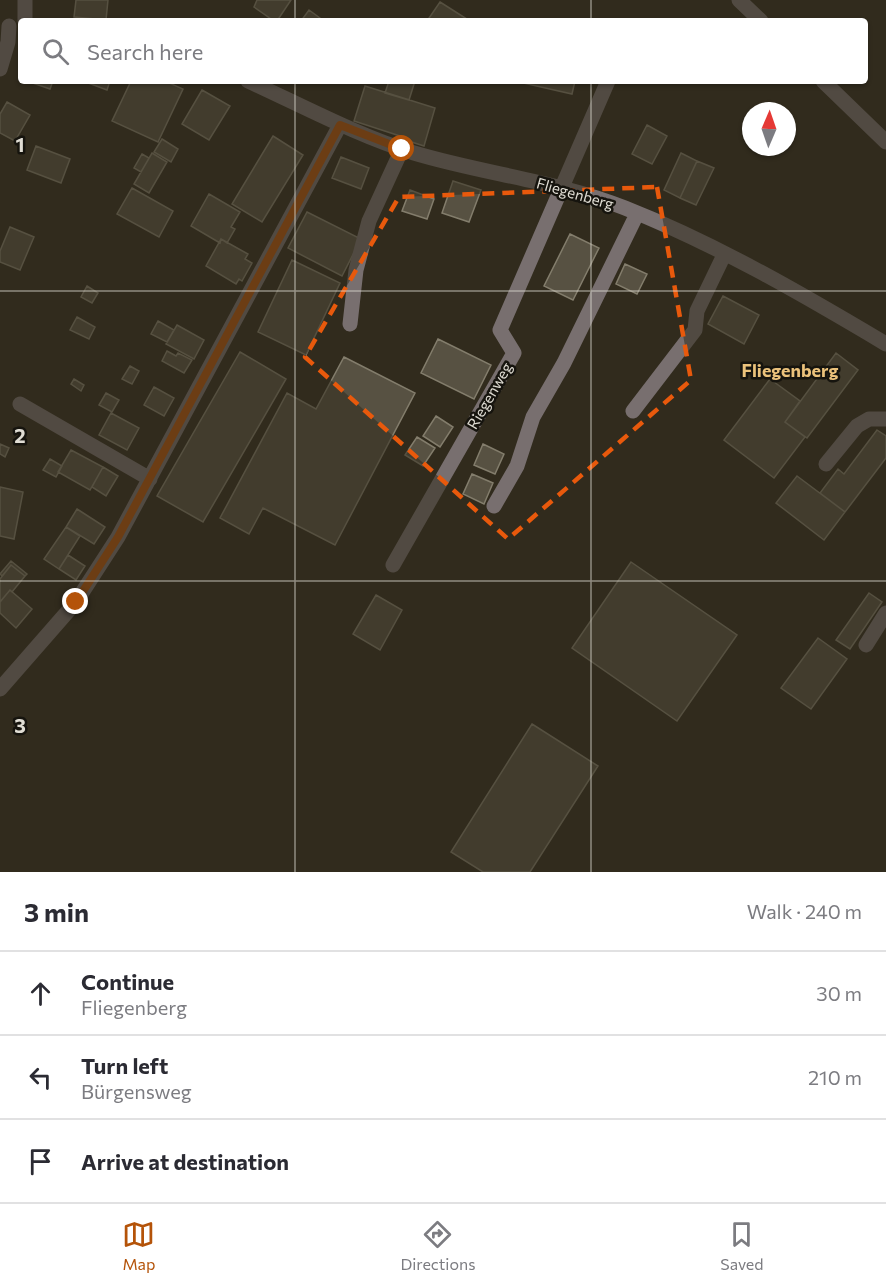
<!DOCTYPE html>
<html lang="en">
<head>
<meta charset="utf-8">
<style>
  :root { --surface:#fff; --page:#f2f2f3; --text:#2b2b33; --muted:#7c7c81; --line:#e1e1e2; --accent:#b45309 }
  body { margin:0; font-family:Commissioner,sans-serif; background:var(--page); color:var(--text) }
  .compass { position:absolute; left:742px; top:102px; width:54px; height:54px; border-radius:50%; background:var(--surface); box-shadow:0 2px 4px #0004; rotate:2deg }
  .stop { position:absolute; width:18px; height:18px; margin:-14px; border:4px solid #b45309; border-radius:50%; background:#fff }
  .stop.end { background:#b45309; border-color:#fff; box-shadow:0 2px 6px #0008 }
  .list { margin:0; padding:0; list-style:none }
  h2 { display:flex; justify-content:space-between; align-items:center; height:78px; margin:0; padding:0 24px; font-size:26px }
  h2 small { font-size:20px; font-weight:400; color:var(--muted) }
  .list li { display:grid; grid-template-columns:39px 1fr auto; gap:18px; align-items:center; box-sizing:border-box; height:84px; padding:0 24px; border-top:2px solid var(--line) }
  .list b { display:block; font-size:22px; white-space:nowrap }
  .list p { margin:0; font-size:20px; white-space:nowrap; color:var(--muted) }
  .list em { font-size:20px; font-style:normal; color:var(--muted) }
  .icon { flex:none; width:33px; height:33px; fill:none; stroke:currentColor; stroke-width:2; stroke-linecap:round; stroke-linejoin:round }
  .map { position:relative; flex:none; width:886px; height:872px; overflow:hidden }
  .search { position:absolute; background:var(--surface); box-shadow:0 2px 4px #0004; left:18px; right:18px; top:18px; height:66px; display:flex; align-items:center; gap:15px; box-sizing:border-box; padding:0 21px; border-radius:6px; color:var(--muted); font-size:22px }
  .sheet { height:330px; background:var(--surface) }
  nav { display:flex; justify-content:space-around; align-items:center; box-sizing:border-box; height:84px; border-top:2px solid var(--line); background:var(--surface); font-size:16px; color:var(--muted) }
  nav a { display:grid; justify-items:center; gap:3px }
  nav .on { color:var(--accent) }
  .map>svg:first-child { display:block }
</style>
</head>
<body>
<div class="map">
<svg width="886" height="872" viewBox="0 0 886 872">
  <rect width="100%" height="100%" fill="#312b1d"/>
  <path fill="#575142" stroke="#837d6c" stroke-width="1.5" d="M76 0H108L106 20 74 17Z
    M257 0H291L277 21H274L254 7Z
    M440 2 470 21H427Z
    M309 10 324 21H301Z
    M27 81H53L50 89Z
    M83 81H110L107 90Z
    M131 81H165L183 89 158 142 112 121Z
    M389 81H415L409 100 385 93Z
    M523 81H575L572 94 523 83Z
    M365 86 435 108 424 146 399 138 400 136 354 121Z
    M202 90 230 106 209 140 182 124Z
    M7 102 30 115 15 141 0 133V114Z
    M647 125 667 136 652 164 632 154Z
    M273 136 303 155 262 222 232 204Z
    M162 139 178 149 171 162 154 152Z
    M36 146 70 159 61 183 27 170Z
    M152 153 167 162 149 193 134 184Z
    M681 153 697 161 680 198 664 190Z
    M142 154 149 158 141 172 134 168Z
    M341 157 369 168 361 189 332 178Z
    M697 161 714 168 696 205 680 198Z
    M453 181 481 190 469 222 442 213Z
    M132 188 173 211 159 237 117 214Z
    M410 190 434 199 427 219 402 211Z
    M209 194 240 212 231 227 235 229 227 243 221 239 220 243 191 226Z
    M307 212 361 239 342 276 288 248Z
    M10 227 34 237 20 270 0 262V251Z
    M570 234 599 248 573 300 544 286Z
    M221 239 248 254 245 259 252 263 242 281 239 279 236 284 206 266Z
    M292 260 340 283 306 355 258 332Z
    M625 264 647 274 637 294 616 284Z
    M87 286 98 293 92 303 81 297Z
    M723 296 759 315 744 344 708 324Z
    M77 317 95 327 89 339 70 330Z
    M158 321 174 330 167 342 151 334Z
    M177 325 204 340 194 359 166 344Z
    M438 339 491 365 474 399 421 373Z
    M167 351 176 356 178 353 192 360 184 373 162 361Z
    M240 352 286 379 203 522 157 496Z
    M836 353 858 370 807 438 785 422Z
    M344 357 415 393 335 545 263 508 249 534 220 518 287 393 316 409Z
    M130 366 139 371 132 384 122 379Z
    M74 379 84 385 81 391 71 384Z
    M770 379 800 401 785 422 805 437 774 478 724 440Z
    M154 387 174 398 164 416 144 405Z
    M106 393 119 400 112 412 99 405Z
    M111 413 139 428 127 450 99 435Z
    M436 416 453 427 440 447 423 436Z
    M877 430 886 436V458L845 512 820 493 838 469 844 474Z
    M417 437 435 448 423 466 405 455Z
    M0 444 9 448 5 457 0 454Z
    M483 444 504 454 495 474 474 465Z
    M71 450 103 467 90 490 58 472Z
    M50 459 62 466 56 477 43 470Z
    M103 467 118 476 106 496 92 487Z
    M472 474 493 483 484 504 463 494Z
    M797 476 845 512 824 540 776 503Z
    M0 487 23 492 14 539 0 536Z
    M77 509 105 527 94 544 66 527Z
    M66 527 80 536 59 569 44 559Z
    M68 555 85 566 76 580 59 569Z
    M11 561 27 574 25 576 11 565 2 576 0 574Z
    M631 562 737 635 677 721 572 648Z
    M11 565 25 576 12 592 10 590 0 602V579Z
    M10 590 32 609 16 628 0 613V602Z
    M869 593 882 602 850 649 836 640Z
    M376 595 402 610 380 650 353 634Z
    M818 638 847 659 811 709 781 688Z
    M532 724 598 766 530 872H483L451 852Z"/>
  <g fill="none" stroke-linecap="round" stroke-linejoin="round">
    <path stroke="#786f6f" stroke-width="15" d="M739 0 761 21
      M25 21V0
      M0 69 8 42 9 26
      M248 81C303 106 356 135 414 153 484 174 557 181 625 208 716 244 802 294 886 344
      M823 81 886 142
      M350 324 356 270 369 221 402 149
      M20 404 150 479
      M633 411 695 330 697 311 724 255
      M826 464 857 426 869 419H886
      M494 506 517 466 533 417 564 363 637 214
      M393 565 514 353 500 330 608 81
      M866 645 886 613
      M0 689 76 602 118 537 340 125"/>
  </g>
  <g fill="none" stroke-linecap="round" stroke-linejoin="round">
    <path stroke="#b45309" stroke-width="8" d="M76 602 118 537 340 125 402 149"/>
  </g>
  <path d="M0 0H886V872H0ZM657 187 691 380 508 539 305 357 399 197Z" fill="#312b1d" fill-opacity=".55" fill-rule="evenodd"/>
  <path fill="none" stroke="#e8590c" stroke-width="4.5" stroke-dasharray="12 8" stroke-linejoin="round" d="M657 187 691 380 508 539 305 357 399 197Z"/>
  <path fill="none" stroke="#e0ddd4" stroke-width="1.5" stroke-opacity="0.55" d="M295 0V21M591 0V21M295 81V872M591 81V872M0 291H886M0 581H886"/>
  <g text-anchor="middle" stroke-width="5" stroke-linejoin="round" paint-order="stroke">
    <g font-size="15" fill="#e0ddd4" stroke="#16140e">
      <text transform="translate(575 194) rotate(16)" y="5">Fliegenberg</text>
      <text transform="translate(490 396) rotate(-60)" y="5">Riegenweg</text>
    </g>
    <g font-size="18" font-weight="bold" fill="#ebc27b" stroke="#16140e">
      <text x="790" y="377">Fliegenberg</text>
    </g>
  </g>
  <g font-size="20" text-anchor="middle" font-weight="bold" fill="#e0ddd4" stroke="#16140e" stroke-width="5" stroke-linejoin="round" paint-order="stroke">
    <text x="20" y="152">1</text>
    <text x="20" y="443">2</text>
    <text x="20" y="733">3</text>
  </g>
</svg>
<svg class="compass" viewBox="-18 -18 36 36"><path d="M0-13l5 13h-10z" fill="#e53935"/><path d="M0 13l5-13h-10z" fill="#7c7c81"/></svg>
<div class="stop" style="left:402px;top:149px"></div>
<div class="stop end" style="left:76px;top:602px"></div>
<div class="search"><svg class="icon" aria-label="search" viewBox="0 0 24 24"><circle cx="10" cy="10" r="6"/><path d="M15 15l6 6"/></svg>Search here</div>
</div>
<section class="sheet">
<h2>3 min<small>Walk · 240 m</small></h2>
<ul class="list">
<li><svg class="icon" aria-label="ahead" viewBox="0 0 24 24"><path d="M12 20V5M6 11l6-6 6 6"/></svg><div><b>Continue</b><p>Fliegenberg</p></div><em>30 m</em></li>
<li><svg class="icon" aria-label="left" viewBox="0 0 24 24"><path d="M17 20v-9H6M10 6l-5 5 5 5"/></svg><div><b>Turn left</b><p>Bürgensweg</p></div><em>210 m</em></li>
<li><svg class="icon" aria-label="arrive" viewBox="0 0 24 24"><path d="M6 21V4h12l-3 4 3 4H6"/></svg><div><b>Arrive at destination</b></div></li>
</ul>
</section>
<nav>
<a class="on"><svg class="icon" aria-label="map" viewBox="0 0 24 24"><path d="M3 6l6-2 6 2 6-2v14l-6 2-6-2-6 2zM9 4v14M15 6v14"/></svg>Map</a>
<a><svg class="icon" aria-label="directions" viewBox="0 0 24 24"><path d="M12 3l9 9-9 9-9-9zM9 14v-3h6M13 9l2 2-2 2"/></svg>Directions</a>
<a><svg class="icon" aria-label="saved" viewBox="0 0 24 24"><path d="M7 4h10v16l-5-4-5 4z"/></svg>Saved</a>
</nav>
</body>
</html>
